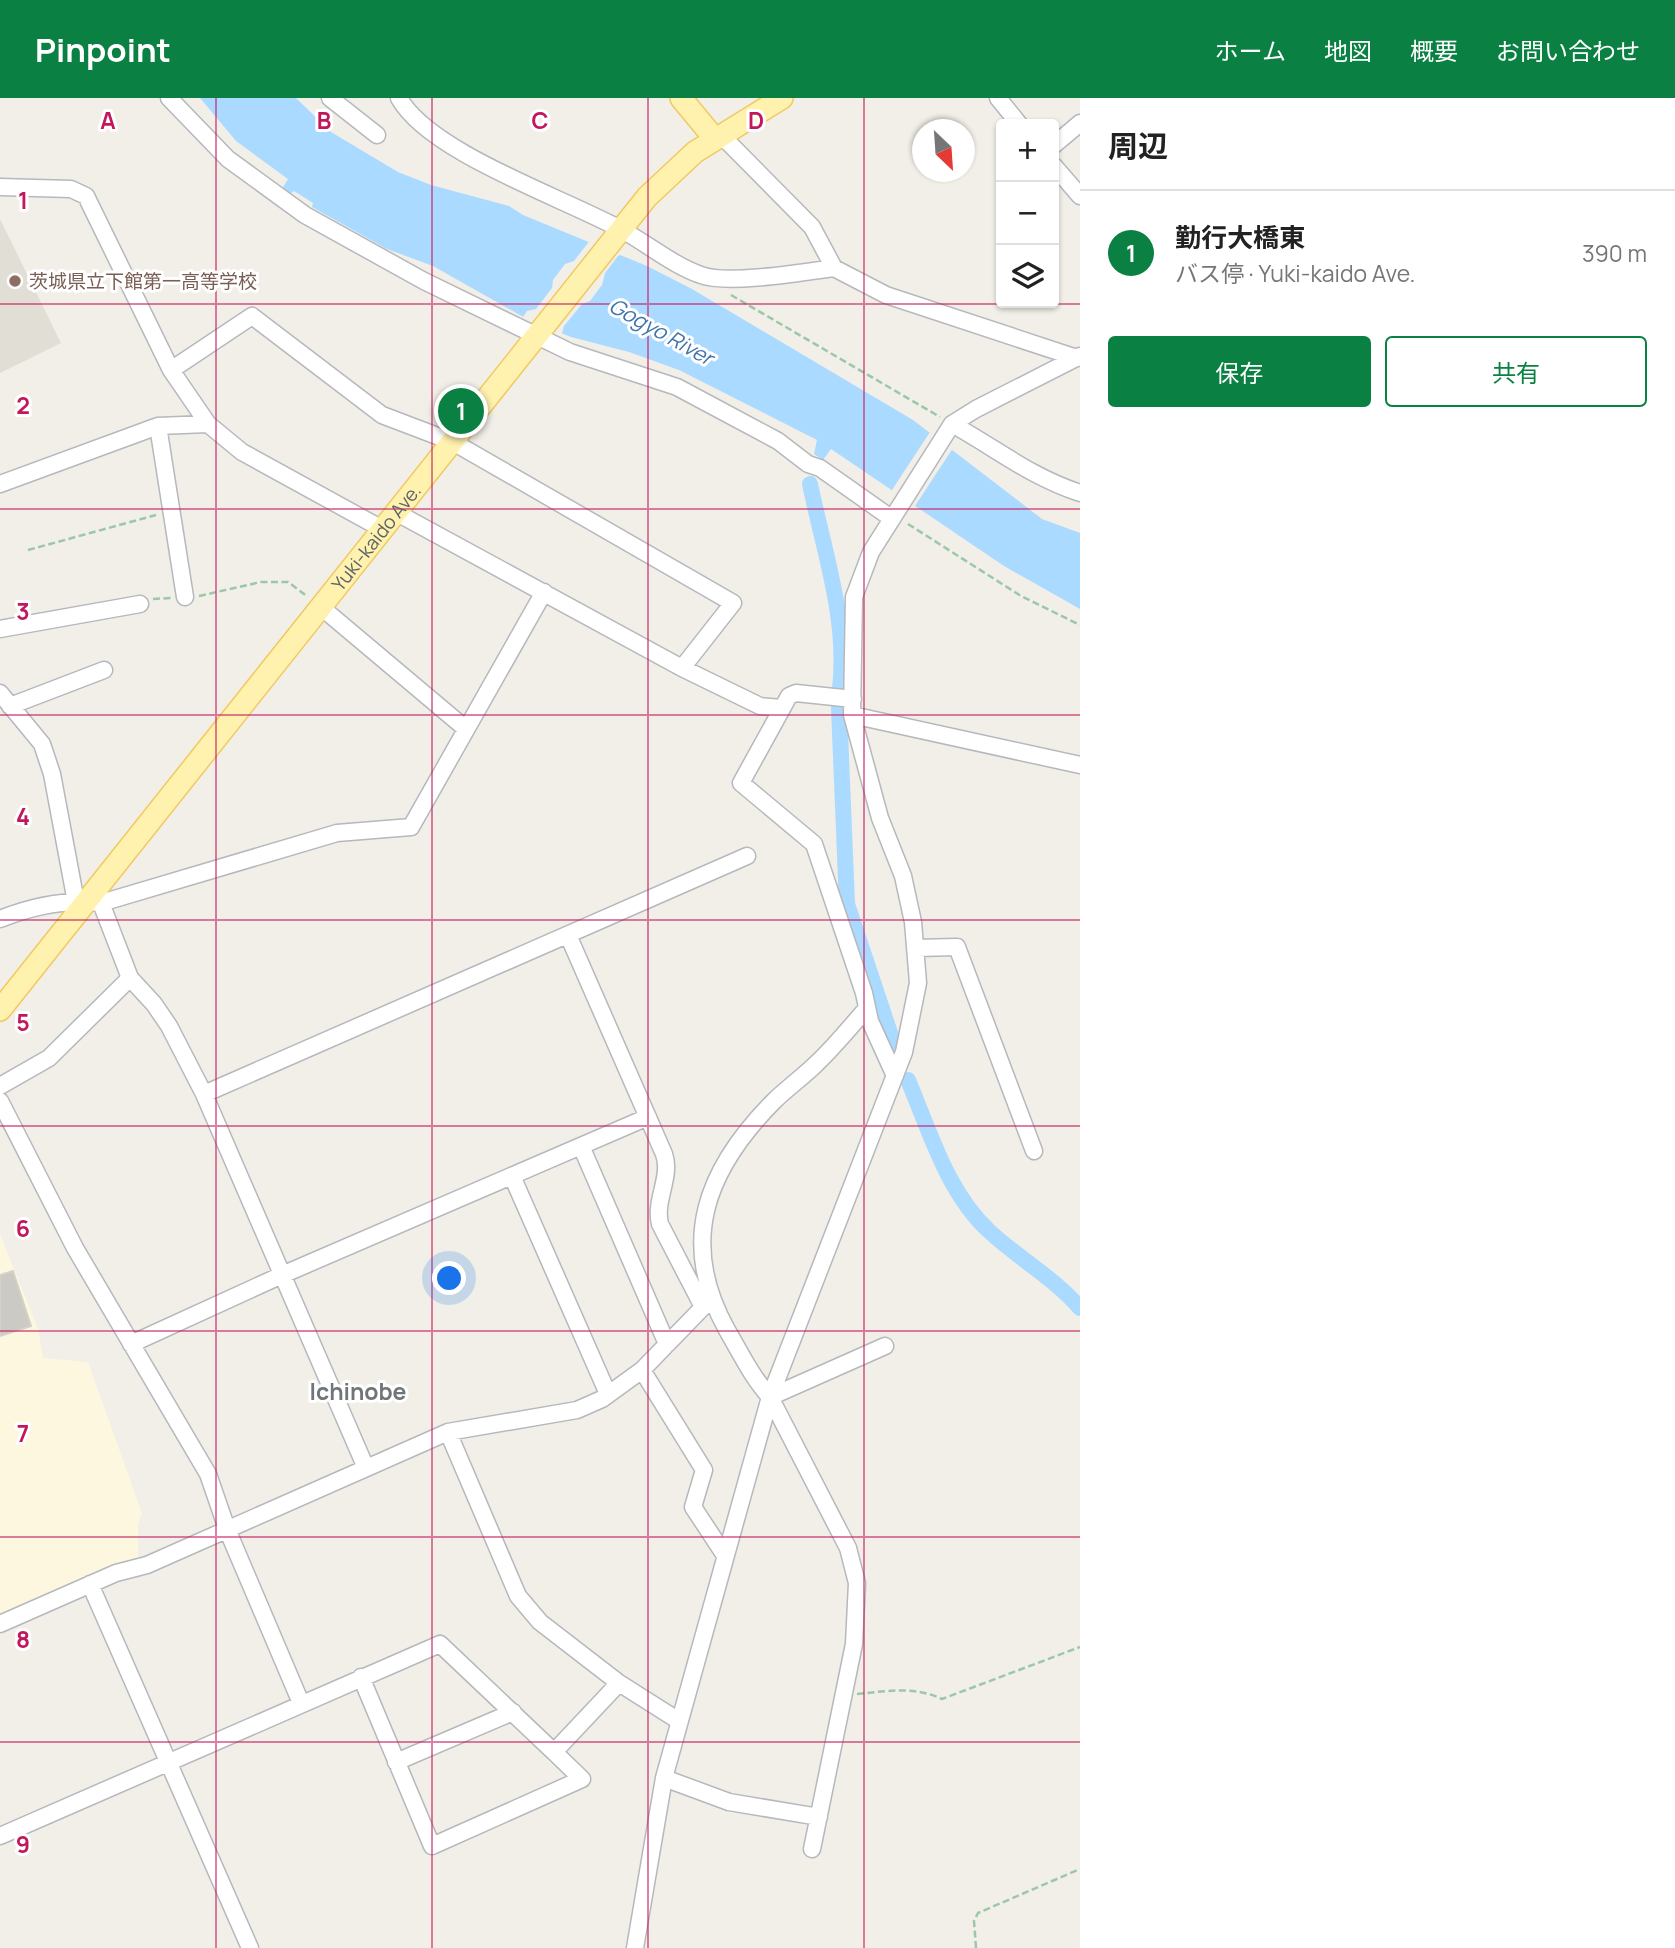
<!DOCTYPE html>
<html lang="ja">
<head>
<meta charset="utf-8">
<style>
  :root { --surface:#fff; --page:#f6f6f6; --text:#222; --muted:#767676; --line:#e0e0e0; --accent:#0b8043 }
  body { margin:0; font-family:Manrope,"Noto Sans JP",sans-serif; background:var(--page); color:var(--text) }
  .controls { position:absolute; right:21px; top:21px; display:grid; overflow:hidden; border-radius:7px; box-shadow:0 2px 5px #0004 }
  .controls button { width:63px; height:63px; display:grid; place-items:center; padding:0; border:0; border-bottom:2px solid var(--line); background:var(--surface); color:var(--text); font:35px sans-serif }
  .compass { position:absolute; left:912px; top:21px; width:63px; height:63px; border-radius:50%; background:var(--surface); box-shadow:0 2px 5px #0004; rotate:155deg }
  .you { position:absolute; left:450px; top:1181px; width:24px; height:24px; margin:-18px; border:5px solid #fff; border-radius:50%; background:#1a73e8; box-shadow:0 0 0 10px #1a73e833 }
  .badge { display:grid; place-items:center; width:46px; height:46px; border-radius:50%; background:var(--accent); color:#fff; font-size:23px; font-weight:700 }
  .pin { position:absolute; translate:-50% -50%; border:4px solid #fff; box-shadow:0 2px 7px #0006 }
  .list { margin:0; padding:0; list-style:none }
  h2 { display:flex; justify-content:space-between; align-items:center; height:91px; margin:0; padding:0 28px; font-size:30px }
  h2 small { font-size:23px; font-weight:400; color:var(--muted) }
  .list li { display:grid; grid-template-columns:46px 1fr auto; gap:21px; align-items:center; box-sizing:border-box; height:126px; padding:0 28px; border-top:2px solid var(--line) }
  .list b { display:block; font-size:26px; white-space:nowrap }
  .list p { margin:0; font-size:23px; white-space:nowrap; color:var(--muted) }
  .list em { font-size:23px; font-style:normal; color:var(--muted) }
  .actions { display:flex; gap:14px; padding:21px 28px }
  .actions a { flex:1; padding:16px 0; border:2px solid var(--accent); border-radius:7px; text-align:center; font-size:24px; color:var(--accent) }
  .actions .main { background:var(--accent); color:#fff }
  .icon { flex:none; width:38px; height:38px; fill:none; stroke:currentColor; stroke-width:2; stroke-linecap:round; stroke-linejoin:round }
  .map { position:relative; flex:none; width:1080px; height:1850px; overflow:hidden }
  header { display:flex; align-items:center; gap:42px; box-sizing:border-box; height:98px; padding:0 35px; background:var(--accent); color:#fff }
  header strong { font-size:33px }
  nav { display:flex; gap:38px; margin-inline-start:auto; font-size:24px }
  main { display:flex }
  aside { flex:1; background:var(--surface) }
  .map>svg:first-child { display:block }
</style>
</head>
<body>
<header>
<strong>Pinpoint</strong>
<nav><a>ホーム</a><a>地図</a><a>概要</a><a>お問い合わせ</a></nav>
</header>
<main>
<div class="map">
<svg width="1080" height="1850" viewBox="0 0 1080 1850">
  <rect width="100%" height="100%" fill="#f1efe8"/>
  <path fill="#fef7e0" d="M0 1136 38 1231 43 1260 88 1264 142 1415 138 1427V1459L0 1520Z"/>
  <path fill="#e1ded6" d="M0 121 61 245 0 275Z"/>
  <path fill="#aadaff" d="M200 0H296L331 34 398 74 431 87 509 108 523 117 647 168 692 191 913 322 1042 421 1080 435V511L1004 468 831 351 823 362 814 356 817 342 679 272 629 254 571 239 527 221 433 168 387 151 312 109 313 105 294 93 288 97 282 91 288 81 236 43Z"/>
  <path fill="#f1efe8" d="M591 141 626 155 618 158 605 175 602 187 590 203 582 206 564 228 561 239 521 222 527 213 536 211 552 190 553 182 565 166 574 163Z
    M932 331 955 347 913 411 890 395Z"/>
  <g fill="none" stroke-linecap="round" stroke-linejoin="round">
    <path stroke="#aadaff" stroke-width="16" d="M810 386C824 454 848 522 840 591
      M839 610 847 806 894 947
      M908 982C930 1034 947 1094 989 1133 1019 1161 1053 1179 1080 1210"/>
  </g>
  <path fill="#cccac5" stroke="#d6d1c6" stroke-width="2" d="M13 1173 31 1228 0 1238V1177Z"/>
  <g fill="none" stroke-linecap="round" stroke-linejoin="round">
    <defs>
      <path id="minor" d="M169 0 228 61 305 117 424 183 570 254 677 289 778 343 808 366 820 370 891 420
        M330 0 377 37
        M399 0C430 55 564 100 622 132 648 146 674 168 701 177 727 187 805 174 834 170
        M998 0 1019 26
        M720 36 812 129 834 170 886 197 1077 260
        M1054 47 1080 25
        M1054 68 1080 98
        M0 89 71 91 86 98 171 272 208 326 242 354 384 432
        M171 272 252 218 382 317 453 344 733 505 682 570
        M952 326C997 351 1031 379 1080 395
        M158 328 185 499
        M0 386 158 328 208 326
        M397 415 682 570 760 608 781 610
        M321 509 466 631
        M0 531 140 506
        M0 595 42 646 52 676 76 804
        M853 601 796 595 789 598 741 685 814 746 864 895 870 923 895 978
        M10 608 104 572
        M852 617 1080 667
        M101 805 130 880 154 906 169 928 204 996 366 1370
        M0 821C32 808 66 801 101 805L337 735 411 729 544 494
        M568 837 664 1056C672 1079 654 1102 660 1126L703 1209
        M916 850 957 849 1034 1053
        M0 988 49 960 130 880
        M204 996 747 758
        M0 1003 75 1150 208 1376 227 1431 301 1605
        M581 1048 667 1246
        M512 1078 608 1296
        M131 1246 282 1177 648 1019
        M642 1272 704 1372 693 1409 724 1456
        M770 1299 885 1248
        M448 1334 518 1498 540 1524 619 1585 679 1623
        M90 1486 250 1850
        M0 1526 116 1475 147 1467 448 1334 577 1312 602 1301 642 1272 710 1202
        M361 1579 432 1748 582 1681 554 1654
        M396 1664 513 1614
        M664 1680 729 1704 819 1719
        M0 1738 440 1546 554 1654 619 1585
        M812 1751 854 1546 857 1485 848 1450 770 1299C752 1279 741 1256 727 1232 678 1144 706 1072 773 1004 787 990 803 979 817 965 835 948 851 928 867 910
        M635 1850 664 1680 770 1299 904 954 918 885 913 824 903 778 880 720 852 617 854 499 871 454 952 326 976 311 1080 258"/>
      <g id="major">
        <path d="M681 0 714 40"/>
        <path id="s1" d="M0 912 647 99 695 54 782 0"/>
      </g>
    </defs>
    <use href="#minor" stroke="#b5b8bc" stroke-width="19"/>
    <use href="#major" stroke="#f2c960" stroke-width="24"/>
    <path stroke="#9cc7a9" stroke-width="2.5" stroke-dasharray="7 3.5" stroke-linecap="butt" d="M731 197 940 319
      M908 426 1021 498 1080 527
      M28 452 156 417
      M199 498 261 484H288L308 499
      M153 501 171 500
      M857 1596C887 1593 915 1588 942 1601L1080 1549
      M976 1850 974 1823 978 1815 1080 1771"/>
    <use href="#minor" stroke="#fff" stroke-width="16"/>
    <use href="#major" stroke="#fff2af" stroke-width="21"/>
  </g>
  <path fill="none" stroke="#c2185b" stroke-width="2" stroke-opacity="0.55" d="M216 0V1850M432 0V1850M648 0V1850M864 0V1850M0 206H1080M0 411H1080M0 617H1080M0 822H1080M0 1028H1080M0 1233H1080M0 1439H1080M0 1644H1080"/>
  <circle fill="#8d6e63" stroke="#fff" stroke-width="2.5" cx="15" cy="183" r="7"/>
  <g text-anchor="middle" stroke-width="6" stroke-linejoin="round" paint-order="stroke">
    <g font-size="19" fill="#785e54" stroke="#fff" text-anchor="start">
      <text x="29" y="190">茨城県立下館第一高等学校</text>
    </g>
    <g font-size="19" fill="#5f6368" stroke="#fff">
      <text dy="7" stroke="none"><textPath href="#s1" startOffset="604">Yuki-kaido Ave.</textPath></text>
    </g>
    <g font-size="21" font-style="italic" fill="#4174aa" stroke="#fff">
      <text transform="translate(661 234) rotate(29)" y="7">Gogyo River</text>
    </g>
    <g font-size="23" font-weight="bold" fill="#70757a" stroke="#fff">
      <text x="358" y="1302">Ichinobe</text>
    </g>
  </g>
  <g font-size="23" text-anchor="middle" font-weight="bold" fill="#c2185b" stroke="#fff" stroke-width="6" stroke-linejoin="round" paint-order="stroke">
    <text x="108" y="31">A</text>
    <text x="324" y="31">B</text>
    <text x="540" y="31">C</text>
    <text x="756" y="31">D</text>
    <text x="23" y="111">1</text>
    <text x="23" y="316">2</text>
    <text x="23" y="522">3</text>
    <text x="23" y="727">4</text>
    <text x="23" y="933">5</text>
    <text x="23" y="1139">6</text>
    <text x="23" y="1344">7</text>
    <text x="23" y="1550">8</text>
    <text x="23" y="1755">9</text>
  </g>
</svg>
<div class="controls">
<button>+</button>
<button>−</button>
<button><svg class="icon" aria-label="layers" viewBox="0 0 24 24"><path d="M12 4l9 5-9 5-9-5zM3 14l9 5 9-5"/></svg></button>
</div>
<svg class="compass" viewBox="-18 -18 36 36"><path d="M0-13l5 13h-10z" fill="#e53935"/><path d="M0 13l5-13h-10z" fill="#767676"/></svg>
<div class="you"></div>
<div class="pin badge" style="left:461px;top:313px">1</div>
</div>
<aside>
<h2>周辺<small></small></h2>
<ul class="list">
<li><span class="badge">1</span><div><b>勤行大橋東</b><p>バス停 · Yuki-kaido Ave.</p></div><em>390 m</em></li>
</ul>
<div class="actions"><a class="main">保存</a><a>共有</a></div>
</aside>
</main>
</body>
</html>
